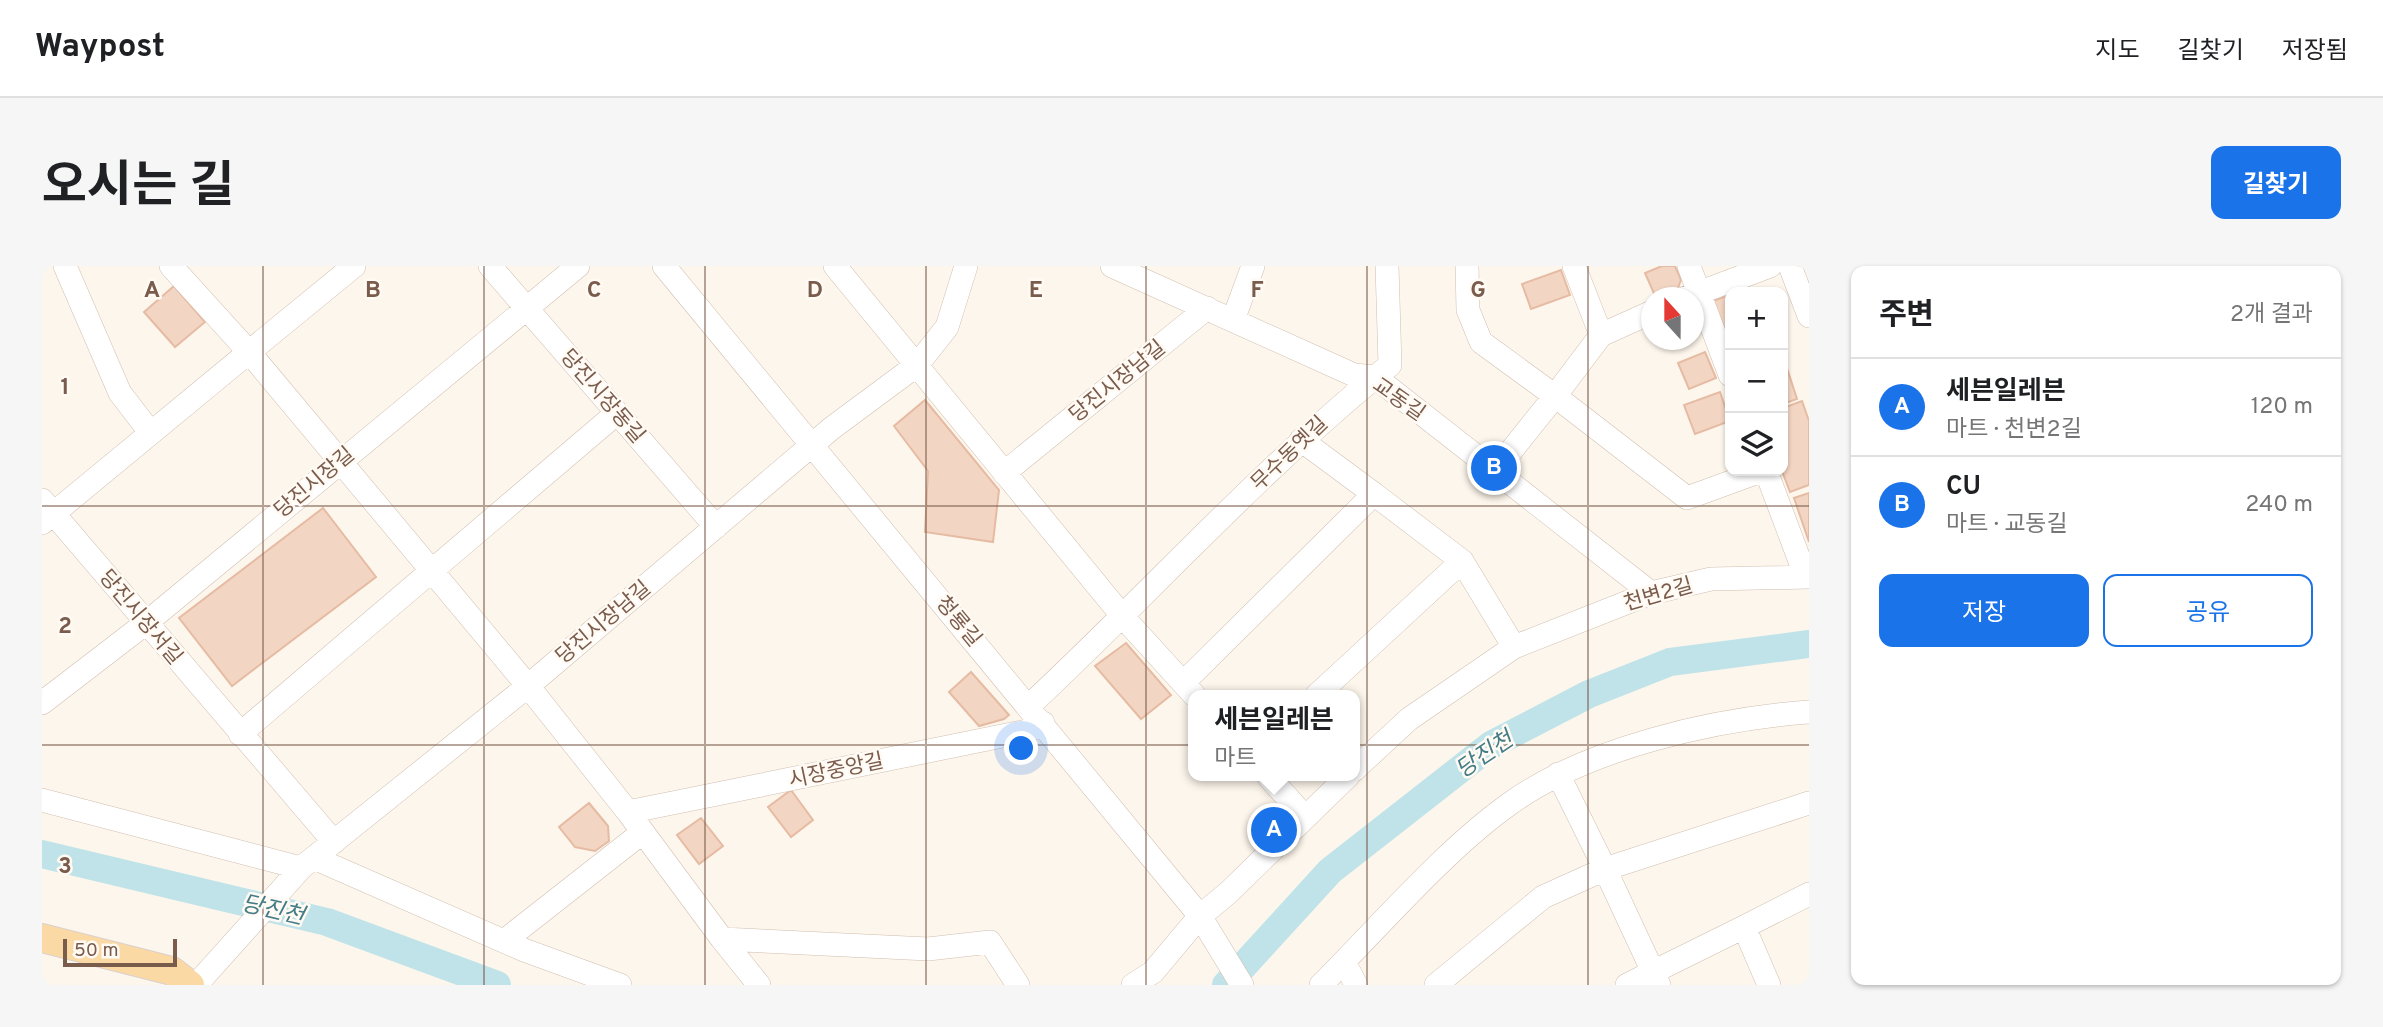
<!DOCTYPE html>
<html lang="ko">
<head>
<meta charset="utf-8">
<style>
  :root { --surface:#fff; --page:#f6f6f6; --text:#202124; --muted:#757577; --line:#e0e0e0; --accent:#1a73e8 }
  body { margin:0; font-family:Overpass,"Noto Sans KR",sans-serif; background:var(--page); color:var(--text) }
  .controls { position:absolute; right:21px; top:21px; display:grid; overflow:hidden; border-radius:14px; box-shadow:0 2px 5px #0004 }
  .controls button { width:63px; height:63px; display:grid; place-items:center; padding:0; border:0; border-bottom:2px solid var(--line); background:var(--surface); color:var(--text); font:35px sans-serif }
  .compass { position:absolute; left:1599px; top:21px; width:63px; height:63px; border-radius:50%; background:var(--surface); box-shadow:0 2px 5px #0004; rotate:339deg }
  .scale { position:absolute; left:21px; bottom:18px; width:114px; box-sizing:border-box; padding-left:7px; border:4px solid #7a5c4d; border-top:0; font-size:19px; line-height:24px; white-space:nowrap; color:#7a5c4d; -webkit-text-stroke:5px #fffaf3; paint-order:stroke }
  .you { position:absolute; left:980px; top:483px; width:24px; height:24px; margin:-18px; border:5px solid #fff; border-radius:50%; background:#1a73e8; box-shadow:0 0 0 10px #1a73e833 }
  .badge { display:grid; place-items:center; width:46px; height:46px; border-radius:50%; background:var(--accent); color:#fff; font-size:23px; font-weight:700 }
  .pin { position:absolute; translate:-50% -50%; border:4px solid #fff; box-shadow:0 2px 7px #0006 }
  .popup { position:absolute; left:1146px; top:424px; width:172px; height:91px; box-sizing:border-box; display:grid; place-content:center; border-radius:14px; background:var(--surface); filter:drop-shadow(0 2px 5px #0005); font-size:23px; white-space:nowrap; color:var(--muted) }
  .popup b { font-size:26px; color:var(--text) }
  .popup::after { content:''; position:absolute; left:50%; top:100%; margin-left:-14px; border:14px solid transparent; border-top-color:var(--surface) }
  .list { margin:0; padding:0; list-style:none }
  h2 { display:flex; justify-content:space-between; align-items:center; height:91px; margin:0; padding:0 28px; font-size:30px }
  h2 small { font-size:23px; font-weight:400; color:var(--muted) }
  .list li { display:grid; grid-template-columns:46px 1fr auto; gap:21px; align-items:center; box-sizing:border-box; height:98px; padding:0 28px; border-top:2px solid var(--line) }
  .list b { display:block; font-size:26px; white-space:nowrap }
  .list p { margin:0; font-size:23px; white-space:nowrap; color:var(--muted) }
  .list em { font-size:23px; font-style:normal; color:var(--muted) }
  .actions { display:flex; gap:14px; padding:21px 28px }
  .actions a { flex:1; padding:16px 0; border:2px solid var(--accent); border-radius:14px; text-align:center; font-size:24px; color:var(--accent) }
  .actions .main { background:var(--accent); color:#fff }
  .icon { flex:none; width:38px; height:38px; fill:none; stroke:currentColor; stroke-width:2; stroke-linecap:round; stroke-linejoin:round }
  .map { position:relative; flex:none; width:1767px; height:719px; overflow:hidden; border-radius:14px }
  header { display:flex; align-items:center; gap:42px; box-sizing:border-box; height:98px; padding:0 35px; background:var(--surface); border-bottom:2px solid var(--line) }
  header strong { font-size:33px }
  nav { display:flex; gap:38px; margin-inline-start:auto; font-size:24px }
  .intro { display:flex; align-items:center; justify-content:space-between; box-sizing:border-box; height:168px; padding:0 42px }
  h1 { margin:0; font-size:49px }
  .button { padding:18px 32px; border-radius:14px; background:var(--accent); color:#fff; font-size:24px; font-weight:700 }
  main { display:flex; gap:42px; padding:0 42px }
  aside { flex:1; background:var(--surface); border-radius:14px; box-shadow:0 2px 5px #0004 }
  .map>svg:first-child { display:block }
</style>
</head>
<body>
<header>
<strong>Waypost</strong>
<nav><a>지도</a><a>길찾기</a><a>저장됨</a></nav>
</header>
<div class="intro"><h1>오시는 길</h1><a class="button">길찾기</a></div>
<main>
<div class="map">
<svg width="1767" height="719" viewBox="0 0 1767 719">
  <rect width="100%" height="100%" fill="#fdf6ec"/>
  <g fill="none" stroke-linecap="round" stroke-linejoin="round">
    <path stroke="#bfe3e8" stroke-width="28" d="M0 588 285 656 455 719
      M1184 719 1288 605 1449 479 1547 428 1628 396 1767 378"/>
  </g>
  <path fill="#f3d5c3" stroke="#e6bba3" stroke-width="2" d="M1620 0H1633L1639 14 1634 27 1614 32 1603 7Z
    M1519 4 1528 29 1489 43 1480 18Z
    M132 20 163 56 133 81 102 46Z
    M1688 29V63L1680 66 1668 36Z
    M1663 86 1674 112 1647 123 1636 97Z
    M1741 90 1755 133 1741 138Z
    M1678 126 1688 155 1653 168 1642 139Z
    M883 134 957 224 951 276 883 266 886 205 852 160Z
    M1760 135 1767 155V219L1748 226 1740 205 1741 142Z
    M1767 227V276L1752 232Z
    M281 242 334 311 190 420 137 352Z
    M1084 377 1129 429 1099 453 1053 400Z
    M929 406 967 449 962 453 937 460 907 426Z
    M749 524 771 554 749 571 726 541Z
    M547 537 566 560 567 575 553 585 533 581 517 561Z
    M659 552 681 580 657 598 635 569Z"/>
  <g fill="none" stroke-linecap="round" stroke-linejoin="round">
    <defs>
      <path id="minor" d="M23 0 78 127 108 166
        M312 0 207 86 486 420 586 546
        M448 0 674 261
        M622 0 1158 650 1200 719
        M793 0 1082 352 1152 429
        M1070 0 1312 109 1333 111 1609 327
        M1425 0 1426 44 1439 76 1513 130 1453 205
        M1532 0 1559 69
        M1647 0 1688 109
        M1748 0 1767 50
        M1643 32 1728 0
        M1610 46 1559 69 1513 130 1645 232 1719 205
        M1191 54 1211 0
        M1724 205 1764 311
        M962 207 1165 42
        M0 234 292 576
        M0 257 207 86 129 0
        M1472 381 1609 327 1669 313 1767 311
        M1141 417 1332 228 1259 174
        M1275 429 1420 295 1332 228
        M0 437 104 357 536 0
        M987 440C1108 327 1219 203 1348 99L1345 0
        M198 468 575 147
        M1312 504 1367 453 1472 381 1420 295
        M1226 510 1262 550
        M0 534 259 602
        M272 592 482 684 578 719
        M680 673 586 546 985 465 1001 457
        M462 675 601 566
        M1308 707 1314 719
        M154 719 259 602 486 420 790 162 875 99 905 61 924 0
        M717 719 680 673 886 683 948 676 976 719
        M1091 719 1111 706 1158 650 1186 627 1306 510
        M1279 719C1336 662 1402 585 1466 539 1544 482 1672 453 1767 446
        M1394 719 1501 631 1563 603 1516 508
        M1585 719 1611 706 1563 603 1767 537
        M1617 719 1611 706 1702 661
        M1727 719 1702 661 1767 628"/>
      <path id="major" d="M0 672 130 705 148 719"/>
    </defs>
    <use href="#minor" stroke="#d1beb0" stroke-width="24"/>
    <use href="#major" stroke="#dad1cd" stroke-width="30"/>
    <use href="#minor" stroke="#fff" stroke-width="23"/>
    <use href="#major" stroke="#fbd9a5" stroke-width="28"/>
  </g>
  <path fill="none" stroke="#7a5c4d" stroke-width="2" stroke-opacity="0.55" d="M221 0V719M442 0V719M663 0V719M884 0V719M1104 0V719M1325 0V719M1546 0V719M0 240H1767M0 479H1767"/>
  <g text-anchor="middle" stroke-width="5" stroke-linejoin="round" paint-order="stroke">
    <g font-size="21" fill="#7a5c4d" stroke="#fffaf3">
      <text transform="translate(1075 115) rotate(-39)" y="7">당진시장남길</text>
      <text transform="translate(561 130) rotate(49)" y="7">당진시장동길</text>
      <text transform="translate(1357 133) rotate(35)" y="7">교동길</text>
      <text transform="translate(1247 187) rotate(-44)" y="7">무수동옛길</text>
      <text transform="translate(272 216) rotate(-40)" y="7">당진시장길</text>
      <text transform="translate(1616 328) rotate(-16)" y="7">천변2길</text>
      <text transform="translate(99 351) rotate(50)" y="7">당진시장서길</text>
      <text transform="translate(917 355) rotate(50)" y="7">청룡길</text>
      <text transform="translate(561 356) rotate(-40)" y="7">당진시장남길</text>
      <text transform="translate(794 504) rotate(-12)" y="7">시장중앙길</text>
    </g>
    <g font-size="23" font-style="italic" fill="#437c86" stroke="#fffaf3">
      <text transform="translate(1442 488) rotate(-34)" y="8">당진천</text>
      <text transform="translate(231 643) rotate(13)" y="8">당진천</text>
    </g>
  </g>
  <g font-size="23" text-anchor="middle" font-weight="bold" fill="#7a5c4d" stroke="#fffaf3" stroke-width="5" stroke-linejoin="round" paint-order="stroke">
    <text x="110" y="31">A</text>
    <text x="331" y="31">B</text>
    <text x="552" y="31">C</text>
    <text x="773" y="31">D</text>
    <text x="994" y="31">E</text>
    <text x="1215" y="31">F</text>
    <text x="1436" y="31">G</text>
    <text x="23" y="128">1</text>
    <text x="23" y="367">2</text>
    <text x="23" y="607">3</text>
  </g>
</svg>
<div class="controls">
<button>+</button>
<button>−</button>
<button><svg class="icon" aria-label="layers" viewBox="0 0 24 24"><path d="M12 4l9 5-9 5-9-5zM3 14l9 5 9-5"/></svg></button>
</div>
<svg class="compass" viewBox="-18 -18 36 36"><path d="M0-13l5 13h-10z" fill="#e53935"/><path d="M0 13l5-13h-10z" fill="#757577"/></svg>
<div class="scale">50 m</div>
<div class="you"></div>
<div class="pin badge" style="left:1232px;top:564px">A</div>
<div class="popup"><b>세븐일레븐</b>마트</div>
<div class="pin badge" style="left:1452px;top:202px">B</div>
</div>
<aside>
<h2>주변<small>2개 결과</small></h2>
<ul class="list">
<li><span class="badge">A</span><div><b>세븐일레븐</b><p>마트 · 천변2길</p></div><em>120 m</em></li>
<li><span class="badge">B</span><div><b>CU</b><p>마트 · 교동길</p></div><em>240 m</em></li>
</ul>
<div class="actions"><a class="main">저장</a><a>공유</a></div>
</aside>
</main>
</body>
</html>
